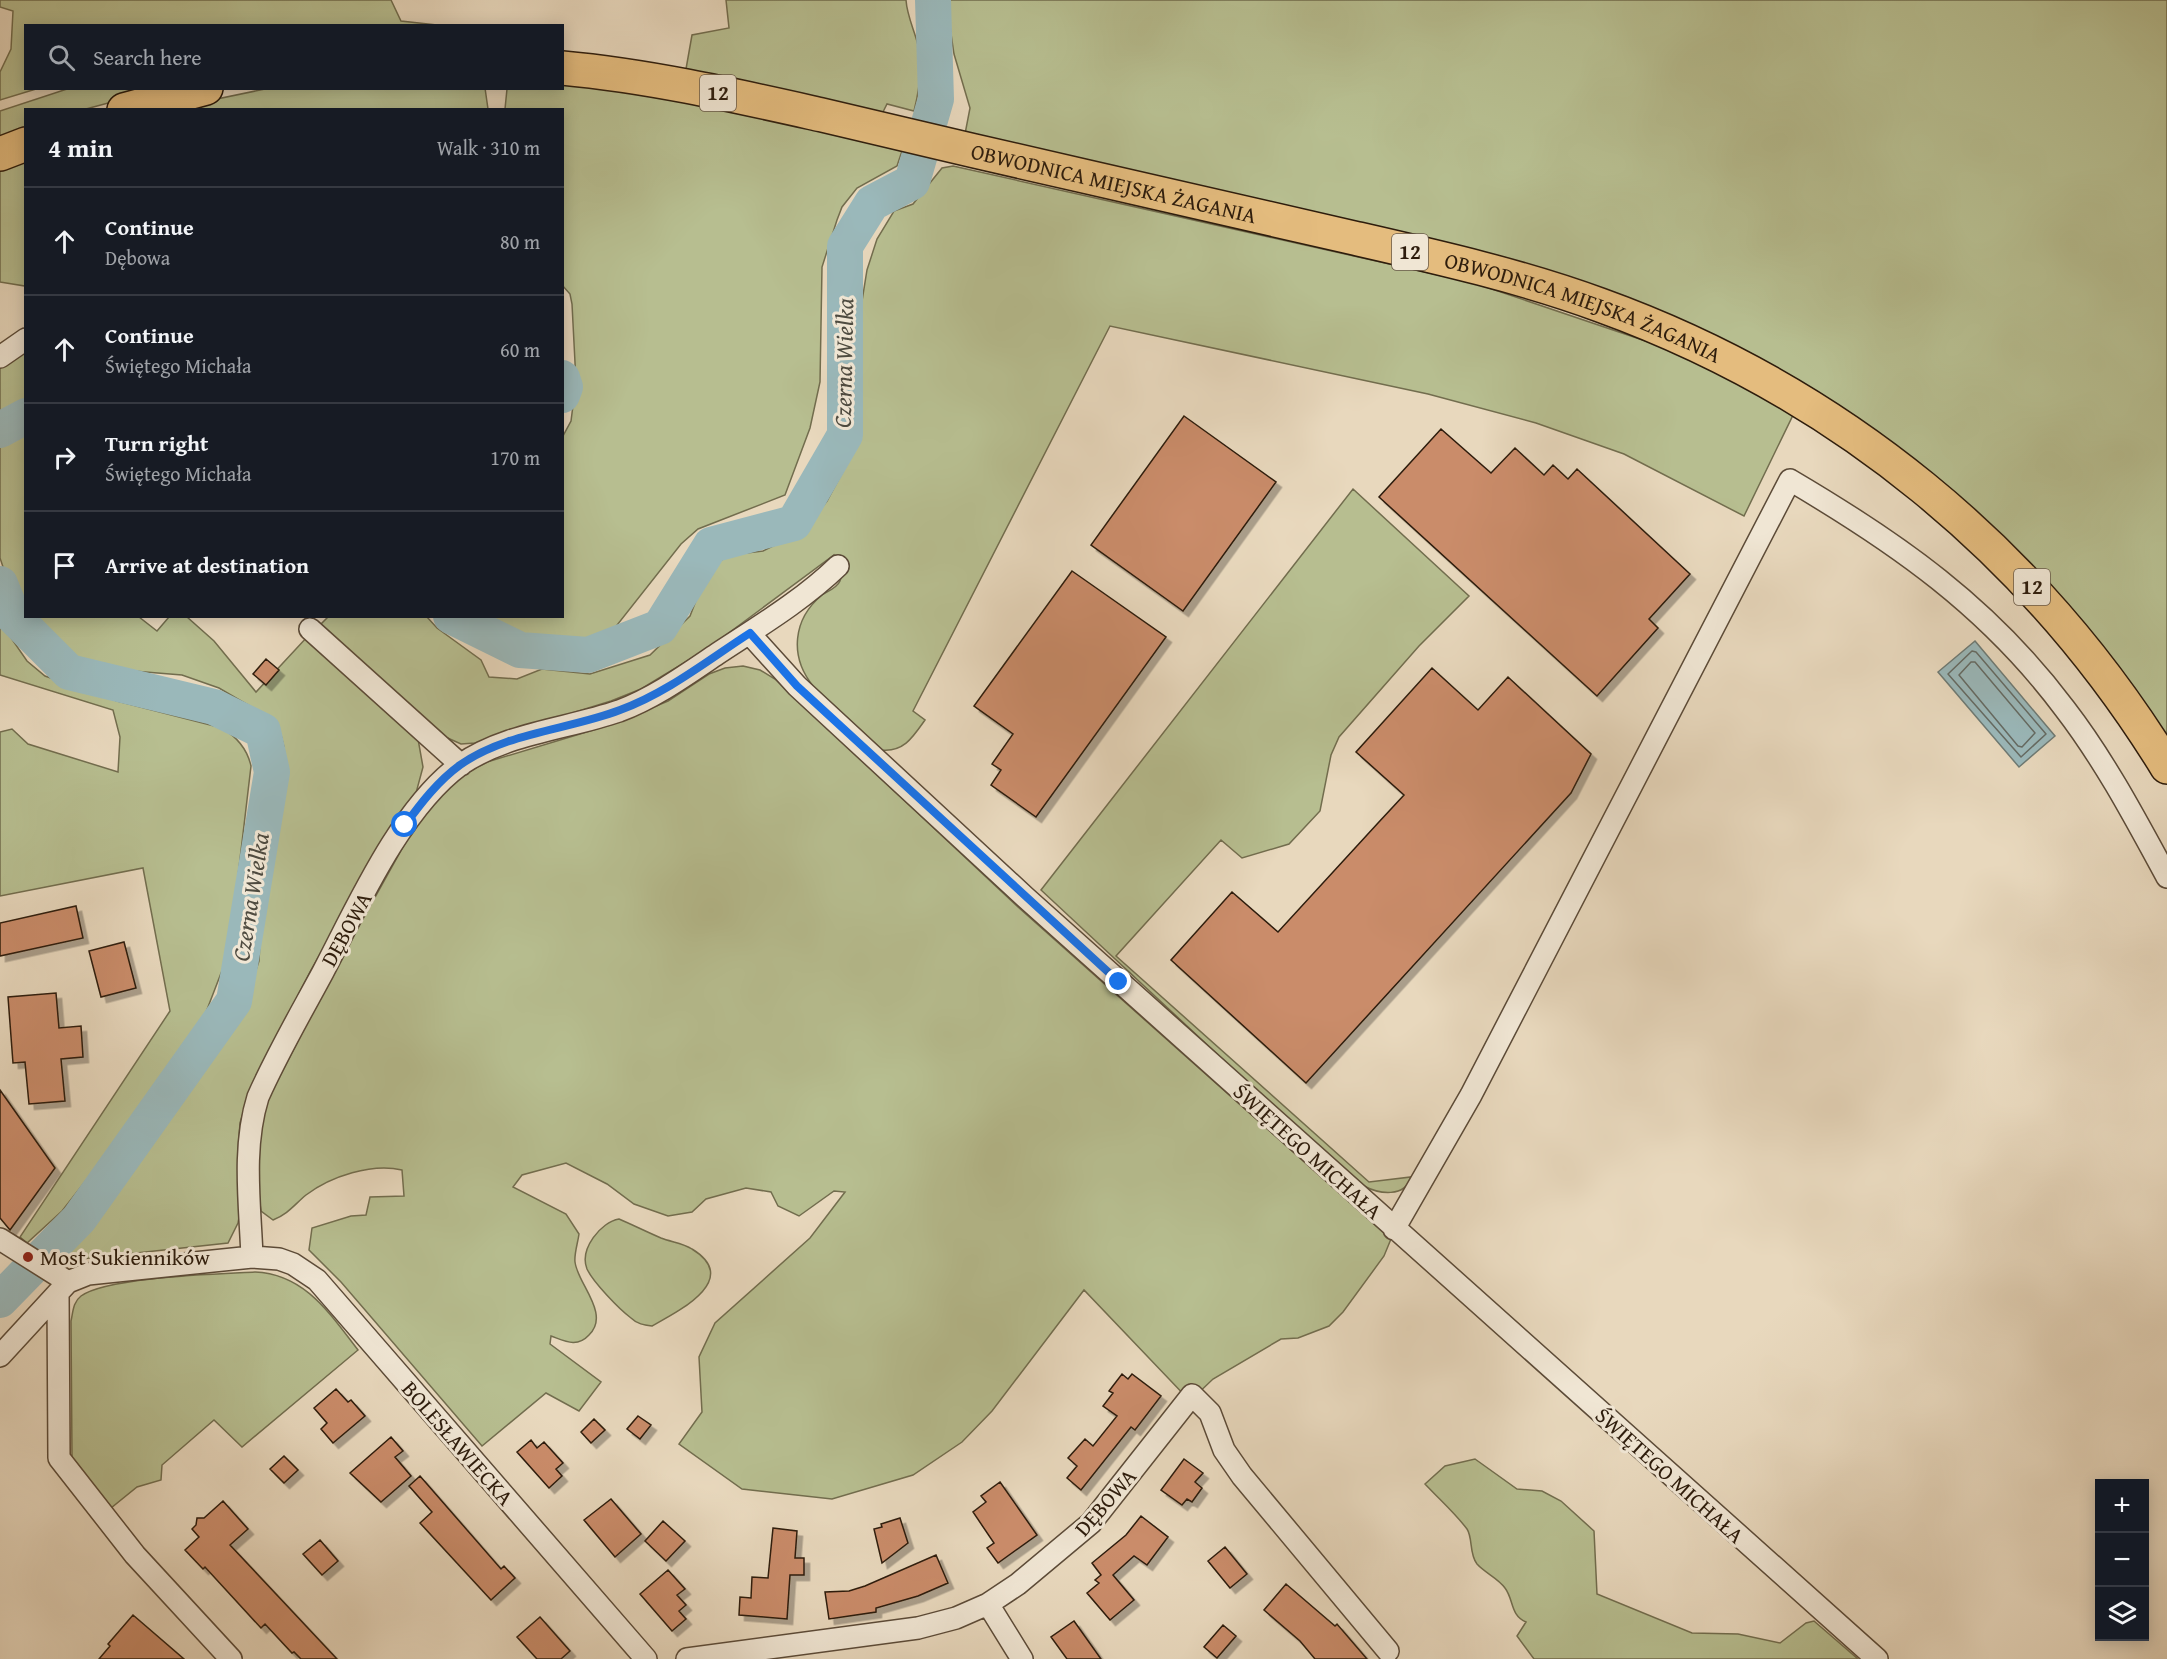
<!DOCTYPE html>
<html lang="en">
<head>
<meta charset="utf-8">
<style>
  :root { --surface:#171b24; --page:#20242c; --text:#f1f3f6; --muted:#9ea1a6; --line:#363941 }
  body { margin:0; font-family:"Gentium Book Plus",serif; background:var(--page); color:var(--text) }
  .controls { position:absolute; right:18px; bottom:18px; display:grid; overflow:hidden; border-radius:0px; box-shadow:0 3px 15px #0003 }
  .controls button { width:54px; height:54px; display:grid; place-items:center; padding:0; border:0; border-bottom:2px solid var(--line); background:var(--surface); color:var(--text); font:30px sans-serif }
  .stop { position:absolute; width:18px; height:18px; margin:-14px; border:4px solid #1a73e8; border-radius:50%; background:#fff }
  .stop.end { background:#1a73e8; border-color:#fff; box-shadow:0 2px 6px #0008 }
  .list { margin:0; padding:0; list-style:none }
  h2 { display:flex; justify-content:space-between; align-items:center; height:78px; margin:0; padding:0 24px; font-size:26px }
  h2 small { font-size:20px; font-weight:400; color:var(--muted) }
  .list li { display:grid; grid-template-columns:39px 1fr auto; gap:18px; align-items:center; box-sizing:border-box; height:108px; padding:0 24px; border-top:2px solid var(--line) }
  .list b { display:block; font-size:22px; white-space:nowrap }
  .list p { margin:0; font-size:20px; white-space:nowrap; color:var(--muted) }
  .list em { font-size:20px; font-style:normal; color:var(--muted) }
  .icon { flex:none; width:33px; height:33px; fill:none; stroke:currentColor; stroke-width:2; stroke-linecap:round; stroke-linejoin:round }
  .map { position:relative; flex:none; width:2167px; height:1659px; overflow:hidden }
  .search { position:absolute; background:var(--surface); box-shadow:0 3px 15px #0003; left:24px; top:24px; width:540px; height:66px; display:flex; align-items:center; gap:15px; box-sizing:border-box; padding:0 21px; border-radius:0px; color:var(--muted); font-size:22px }
  .panel { position:absolute; background:var(--surface); box-shadow:0 3px 15px #0003; left:24px; top:108px; width:540px; height:510px; border-radius:0px }
  .map>svg:first-child { display:block }
</style>
</head>
<body>
<div class="map">
<svg width="2167" height="1659" viewBox="0 0 2167 1659">
  <defs>
    <filter id="shadow"><feDropShadow dx="5.5" dy="5.5" stdDeviation="0" flood-color="#0004"/></filter>
  </defs>
  <rect width="100%" height="100%" fill="#e8d8bd"/>
  <filter id="stains"><feTurbulence type="fractalNoise" baseFrequency=".00333" numOctaves="4"/><feColorMatrix values="0 0 0 0 .2 0 0 0 0 .09 0 0 0 0 .02 0 0 0 .5 -.17"/></filter>
  <radialGradient id="worn" r=".72"><stop offset=".6" stop-color="#630" stop-opacity="0"/><stop offset="1" stop-color="#630" stop-opacity=".3"/></radialGradient>
  <path fill="#b7be90" stroke="#726d4e" stroke-width="1.5" d="M0 0H391L401 21 437 25 26 26V88L36 89 0 100V72L11 49 13 11 0 7Z
    M726 0H906C907 16 914 29 918 45 923 66 919 91 914 111L887 104 882 114 686 69 692 35 729 28Z
    M946 0H2167V745L2124 681 1770 367 965 134 970 108 954 54Z
    M563 79 608 84 903 148 897 166 857 188 842 207 837 220 822 267 820 382 810 428 785 495 698 529 681 544 614 629C574 653 515 639 478 617L562 616 563 436 571 421 576 382 572 304 570 294 562 285V110L505 109 507 89 562 88Z
    M485 88 488 109 164 110 265 89Z
    M67 89H160L86 109 26 110 25 130 0 139V111Z
    M25 156V286L0 282V166Z
    M953 166 1474 283 1687 355 1795 411 1744 516 1624 454 1536 423 1428 394 1110 326 913 711 925 720C913 737 904 752 882 750L813 686C789 656 793 619 822 595 828 591 837 588 840 581 844 572 837 563 834 555L707 649 641 689 611 701 475 743 461 744 441 735 318 627 328 617H427L437 628 481 660 489 677 517 679 542 669 590 674 650 655 690 616 709 567 730 555 763 551 803 531 827 501 850 458 859 409 858 326 867 270 877 239 894 211 913 204 942 168Z
    M25 340V399L0 413V356Z
    M25 430V609L7 579 0 558V443Z
    M1353 489 1469 596 1419 646 1339 737 1331 755 1320 811 1289 844 1242 858 1221 840 1116 956 1369 1182 1411 1177C1405 1198 1379 1194 1364 1186L1275 1108 1041 890Z
    M30 617H139L157 631 169 617H187L214 641 256 692 308 636 418 739 423 767 416 793 378 850 310 972 250 1090 240 1123 238 1151 240 1211 238 1223 228 1243 63 1261 65 1250 106 1199 177 1104 247 996 259 961 262 902 284 747 281 735 265 715 219 688 182 675 121 670 75 659 36 626Z
    M0 622 27 661 45 676 117 701 222 728C237 737 247 748 251 766L236 893 223 968 198 1033 151 1098 62 1211 27 1243 20 1237 170 1011 143 868 0 896V732L12 729 28 744 118 772 120 737 113 710 0 675Z
    M743 666 760 670 775 679 1018 907 1391 1239 1384 1256 1343 1312 1329 1326 1298 1338 1281 1339 1213 1379 1190 1401 1084 1290 992 1411 962 1442 913 1475 832 1499 742 1489 679 1444 702 1412 699 1357 715 1323 810 1238 845 1192 834 1191 799 1216 778 1206 771 1192 746 1188 706 1199 692 1212 668 1216 634 1204 607 1184 566 1163 522 1175 513 1187 566 1214 579 1234C578 1242 574 1254 575 1262 577 1283 611 1314 589 1335 577 1348 565 1341 551 1336L550 1344 601 1382 579 1411 546 1393 482 1446 341 1282 309 1250 312 1228 351 1216 366 1215 370 1197 404 1196 402 1170C372 1163 331 1176 306 1195 294 1205 288 1214 273 1220L261 1211 258 1189 260 1115 328 982 413 829 441 795 457 777 487 762 613 724 668 701 709 674 725 668Z
    M619 1219C633 1225 647 1232 661 1238 671 1242 683 1243 692 1249 741 1279 681 1310 652 1326 644 1325 637 1324 631 1318 619 1309 593 1282 587 1269 579 1249 601 1222 619 1219Z
    M255 1272C305 1274 330 1314 358 1350L242 1447 214 1420 162 1465 161 1480 137 1487 111 1508 77 1471 72 1457 71 1321C73 1312 73 1302 81 1296 106 1277 219 1274 255 1272Z
    M1475 1459 1517 1489 1542 1491 1561 1501 1594 1531 1597 1594 1692 1633 1738 1634 1780 1643 1806 1623 1814 1621 1858 1659H1534L1517 1636 1526 1622C1510 1615 1514 1600 1505 1588 1498 1578 1485 1573 1477 1564 1469 1554 1473 1538 1467 1529 1455 1513 1439 1499 1425 1484L1445 1466Z"/>
  <path fill="#9ab8ba" stroke="#6e7a74" stroke-width="1.5" d="M1975 641 2055 736 2019 767 1938 672Z"/>
  <g fill="none" stroke-linecap="round" stroke-linejoin="round">
    <path stroke="#646a63" stroke-width="1.5" d="M1972 651 1976 652 2046 734 2021 757 1948 674Z
      M1971 662H1975L2035 733 2022 747 2018 746 1959 675Z"/>
    <path stroke="#9ab8ba" stroke-width="36" d="M562 378 565 387 562 395
      M0 430 26 416
      M0 584 13 616 69 672 214 707 263 731 272 772 234 1001 79 1219 0 1300
      M451 616 520 650 588 655 660 627 711 545 794 523 845 435V246L872 203 912 182 936 99 933 0"/>
  </g>
  <path fill="#ca8c6a" stroke="#2d1c0c" stroke-width="1.5" filter="url(#shadow)" d="M1184 416 1276 482 1183 611 1091 545Z
    M1441 429 1491 473 1515 448 1544 475 1553 465 1568 479 1577 469 1690 574 1649 619 1658 628 1597 696 1379 497Z
    M1072 571 1166 637 1036 817 991 785 1001 770 992 764 1013 734 974 706Z
    M266 659 279 670 266 685 253 674Z
    M1432 668 1478 710 1508 677 1591 754 1571 793 1306 1083 1171 960 1232 892 1278 932 1378 823 1404 795 1356 752Z
    M76 906 83 938 0 956V923Z
    M124 942 136 988 101 997 89 951Z
    M56 993 59 1028 81 1026 83 1057 61 1059 65 1101 29 1104 25 1062 13 1063 8 997Z
    M0 1090 55 1168 10 1230 0 1218Z
    M1122 1374 1128 1379 1132 1374 1161 1396 1135 1430 1131 1427 1081 1490 1067 1478 1077 1466 1068 1458 1085 1439 1093 1446 1117 1416 1103 1406 1113 1393 1109 1391Z
    M336 1389 348 1402 351 1400 365 1416 333 1443 321 1429 327 1423 314 1408Z
    M638 1416 651 1425 640 1439 627 1429Z
    M594 1419 605 1430 591 1443 581 1432Z
    M391 1437 403 1451 395 1457 411 1476 381 1502 350 1473Z
    M531 1440 537 1448 544 1442 563 1463 556 1469 562 1476 549 1488 517 1452Z
    M284 1456 298 1470 284 1483 270 1469Z
    M1184 1459 1203 1473 1195 1482 1202 1488 1192 1502 1187 1499 1182 1505 1161 1490Z
    M420 1476 501 1569 504 1566 515 1578 491 1600 420 1523 432 1512 409 1486Z
    M1000 1482 1037 1535 998 1563 987 1548 994 1543 973 1512 986 1502 981 1496Z
    M611 1499 641 1534 615 1557 584 1520Z
    M223 1501 248 1529 230 1545 337 1659H301L294 1652 292 1653 265 1624 261 1628 205 1567 203 1569 185 1550 199 1537 192 1529 196 1525 197 1518H204Z
    M1141 1516 1168 1537 1147 1565 1134 1556 1113 1575 1134 1600 1110 1620 1087 1593 1099 1583 1095 1580 1101 1575 1092 1563 1126 1535Z
    M900 1518 908 1543 882 1563 874 1529 882 1527 881 1524Z
    M663 1521 685 1541 666 1561 645 1541Z
    M773 1528 797 1531 795 1558H804V1575H790L787 1619 739 1615 740 1597 751 1598 752 1577 768 1578Z
    M320 1540 338 1561 322 1575 303 1554Z
    M1225 1547 1247 1574 1230 1588 1208 1561Z
    M936 1555 948 1583 918 1596 876 1608V1612L829 1619 825 1592 849 1591 865 1586Z
    M668 1570 685 1589 677 1595 686 1605 679 1611 686 1619 672 1631 640 1594Z
    M1286 1584 1335 1626 1337 1624 1367 1659H1315L1300 1641 1264 1610Z
    M133 1615 184 1659H99L110 1646 108 1644Z
    M540 1617 570 1651 561 1659H537L517 1637Z
    M1074 1621 1101 1659H1067L1051 1637Z
    M1223 1625 1236 1636 1217 1658 1204 1647Z"/>
  <g fill="none" stroke-linecap="round" stroke-linejoin="round">
    <defs>
      <path id="street" d="M0 357 26 339
        M310 629 461 765
        M749 633 797 686 1025 897 1877 1659
        M1394 1229 1471 1095 1790 480C1897 543 1989 607 2065 709 2105 761 2136 820 2167 877
        M0 1239 68 1282
        M252 1257C250 1204 242 1148 258 1097 277 1054 301 1013 323 972 357 907 400 809 460 765 506 733 567 729 619 711 654 698 686 675 717 654 758 627 803 600 838 566
        M58 1294 59 1458 135 1555 231 1659
        M0 1356 68 1282 88 1274 252 1257 279 1259 293 1264 317 1280 646 1659
        M988 1604 1022 1659
        M687 1659 918 1628 956 1618 988 1604 1018 1584 1091 1523 1192 1395 1210 1413 1224 1450 1242 1476 1388 1651"/>
      <g id="primary">
        <path id="s1" d="M562 68C650 76 737 96 822 115 911 136 999 157 1088 177 1177 198 1266 218 1354 238 1437 257 1521 276 1600 305 1838 391 2035 552 2167 767"/>
        <path d="M124 110 206 88"/>
        <path d="M0 154 26 144"/>
      </g>
    </defs>
    <use href="#street" stroke="#5c4b38" stroke-width="24"/>
    <use href="#primary" stroke="#2d1c0c" stroke-width="36"/>
    <use href="#street" stroke="#f0e6d4" stroke-width="21"/>
    <use href="#primary" stroke="#e4bc7e" stroke-width="33"/>
  </g>
  <g fill="none" stroke-linecap="round" stroke-linejoin="round">
    <path stroke="#1a73e8" stroke-width="8" d="M405 825C421 803 438 781 460 765 507 732 568 730 620 710 667 693 708 660 750 633L797 686 1119 982"/>
  </g>
  <circle fill="#8f2418" stroke="#f0e6d4" stroke-width="2" cx="28" cy="1257" r="6"/>
  <g text-anchor="middle" stroke-width="6" stroke-linejoin="round" paint-order="stroke">
    <g fill="#f0e6d4" stroke="#685948" stroke-width="1.5">
      <rect x="700" y="75" width="36" height="36" rx="4.5"/>
      <rect x="1392" y="234" width="36" height="36" rx="4.5"/>
      <rect x="2014" y="569" width="36" height="36" rx="4.5"/>
    </g>
    <g font-size="21" font-weight="bold" fill="#2d1c0c">
      <text x="718" y="100">12</text>
      <text x="1410" y="259">12</text>
      <text x="2032" y="594">12</text>
    </g>
    <g font-size="22" fill="#2d1c0c" stroke="#f0e6d4">
      <text dy="8" stroke="none"><textPath href="#s1" startOffset="564">OBWODNICA MIEJSKA ŻAGANIA</textPath></text>
      <text dy="8" stroke="none"><textPath href="#s1" startOffset="1050">OBWODNICA MIEJSKA ŻAGANIA</textPath></text>
      <text transform="translate(346 929) rotate(-61)" y="8">DĘBOWA</text>
      <text transform="translate(1308 1151) rotate(42)" y="8">ŚWIĘTEGO MICHAŁA</text>
      <text transform="translate(458 1443) rotate(49)" y="8">BOLESŁAWIECKA</text>
      <text transform="translate(1670 1475) rotate(42)" y="8">ŚWIĘTEGO MICHAŁA</text>
      <text transform="translate(1105 1502) rotate(-49)" y="8">DĘBOWA</text>
    </g>
    <g font-size="22" fill="#2d1c0c" stroke="#f0e6d4" text-anchor="start">
      <text x="40" y="1265">Most Sukienników</text>
    </g>
    <g font-size="24" font-style="italic" fill="#4e4b40" stroke="#f0e6d4">
      <text transform="translate(844 363) rotate(-89)" y="8">Czerna Wielka</text>
      <text transform="translate(251 897) rotate(-81)" y="8">Czerna Wielka</text>
    </g>
  </g>
  <rect width="100%" height="100%" filter="url(#stains)"/>
  <rect width="100%" height="100%" fill="url(#worn)"/>
</svg>
<div class="controls">
<button>+</button>
<button>−</button>
<button><svg class="icon" aria-label="layers" viewBox="0 0 24 24"><path d="M12 4l9 5-9 5-9-5zM3 14l9 5 9-5"/></svg></button>
</div>
<div class="stop" style="left:405px;top:825px"></div>
<div class="stop end" style="left:1119px;top:982px"></div>
<div class="search"><svg class="icon" aria-label="search" viewBox="0 0 24 24"><circle cx="10" cy="10" r="6"/><path d="M15 15l6 6"/></svg>Search here</div>
<section class="panel">
<h2>4 min<small>Walk · 310 m</small></h2>
<ul class="list">
<li><svg class="icon" aria-label="ahead" viewBox="0 0 24 24"><path d="M12 20V5M6 11l6-6 6 6"/></svg><div><b>Continue</b><p>Dębowa</p></div><em>80 m</em></li>
<li><svg class="icon" aria-label="ahead" viewBox="0 0 24 24"><path d="M12 20V5M6 11l6-6 6 6"/></svg><div><b>Continue</b><p>Świętego Michała</p></div><em>60 m</em></li>
<li><svg class="icon" aria-label="right" viewBox="0 0 24 24"><path d="M7 20v-9h11M14 6l5 5-5 5"/></svg><div><b>Turn right</b><p>Świętego Michała</p></div><em>170 m</em></li>
<li><svg class="icon" aria-label="arrive" viewBox="0 0 24 24"><path d="M6 21V4h12l-3 4 3 4H6"/></svg><div><b>Arrive at destination</b></div></li>
</ul>
</section>
</div>
</body>
</html>
